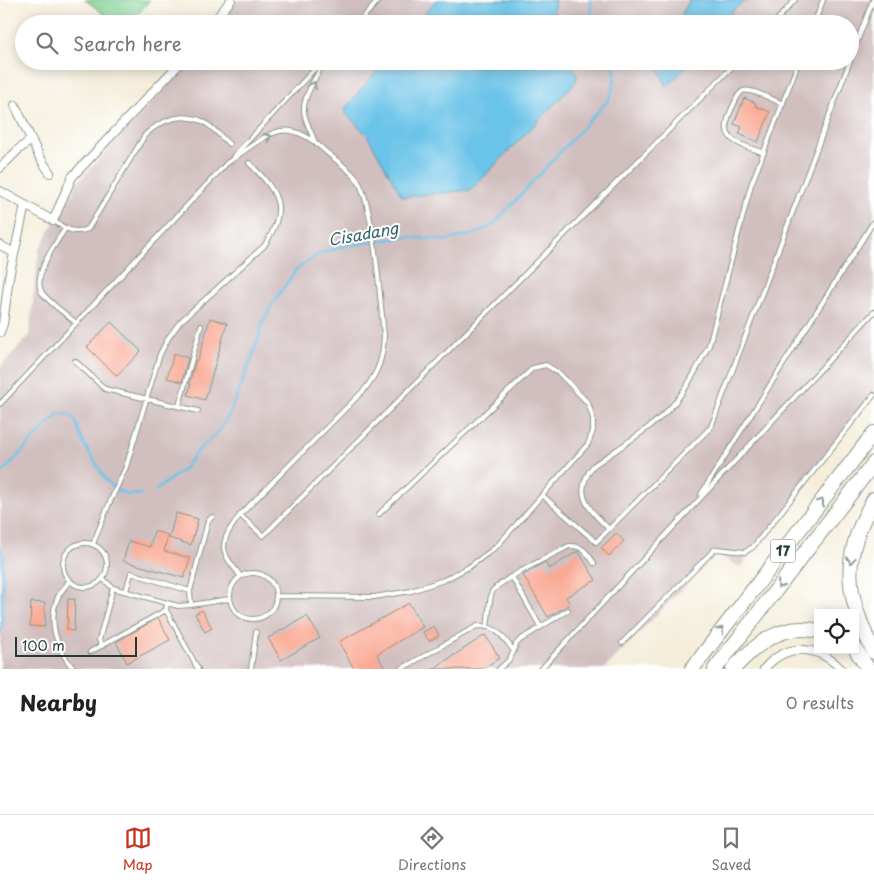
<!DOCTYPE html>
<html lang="en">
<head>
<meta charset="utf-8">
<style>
  :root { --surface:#fff; --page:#f2f2f2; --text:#222; --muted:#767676; --line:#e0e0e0; --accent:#c8321e }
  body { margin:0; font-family:"Playpen Sans",sans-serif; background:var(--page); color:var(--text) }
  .controls { position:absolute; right:15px; bottom:15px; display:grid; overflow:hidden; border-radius:0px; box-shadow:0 2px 12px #0003 }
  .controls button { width:45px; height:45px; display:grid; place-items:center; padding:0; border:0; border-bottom:1px solid var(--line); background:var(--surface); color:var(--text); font:25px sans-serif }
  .scale { position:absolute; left:15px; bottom:12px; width:122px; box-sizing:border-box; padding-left:5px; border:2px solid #1f3d34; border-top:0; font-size:14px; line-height:18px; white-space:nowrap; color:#1f3d34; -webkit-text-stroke:4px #fff; paint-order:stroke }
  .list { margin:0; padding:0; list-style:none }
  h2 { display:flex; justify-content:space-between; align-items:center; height:65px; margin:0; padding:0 20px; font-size:21px }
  h2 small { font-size:16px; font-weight:400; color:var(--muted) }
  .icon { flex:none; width:28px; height:28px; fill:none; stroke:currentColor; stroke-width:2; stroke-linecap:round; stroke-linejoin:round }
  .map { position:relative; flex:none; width:874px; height:669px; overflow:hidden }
  .search { position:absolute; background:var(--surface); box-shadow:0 2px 12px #0003; left:15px; right:15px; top:15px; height:55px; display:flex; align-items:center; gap:12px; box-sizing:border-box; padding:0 18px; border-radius:28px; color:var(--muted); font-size:19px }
  .sheet { height:145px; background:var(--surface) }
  nav { display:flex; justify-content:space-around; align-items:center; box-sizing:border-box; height:70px; border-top:1px solid var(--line); background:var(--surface); font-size:14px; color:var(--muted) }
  nav a { display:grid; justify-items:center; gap:2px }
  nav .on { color:var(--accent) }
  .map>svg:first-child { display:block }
</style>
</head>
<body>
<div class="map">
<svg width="874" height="669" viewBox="0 0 874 669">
  <rect width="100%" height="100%" fill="#fff"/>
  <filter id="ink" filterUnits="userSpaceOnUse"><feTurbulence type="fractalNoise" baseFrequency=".02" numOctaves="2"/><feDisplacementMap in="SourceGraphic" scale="10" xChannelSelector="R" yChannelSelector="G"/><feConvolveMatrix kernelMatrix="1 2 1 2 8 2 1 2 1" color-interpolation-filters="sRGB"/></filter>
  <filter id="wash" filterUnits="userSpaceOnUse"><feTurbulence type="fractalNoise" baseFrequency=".0096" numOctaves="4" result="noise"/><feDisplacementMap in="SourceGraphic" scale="20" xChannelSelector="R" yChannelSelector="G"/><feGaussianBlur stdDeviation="1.12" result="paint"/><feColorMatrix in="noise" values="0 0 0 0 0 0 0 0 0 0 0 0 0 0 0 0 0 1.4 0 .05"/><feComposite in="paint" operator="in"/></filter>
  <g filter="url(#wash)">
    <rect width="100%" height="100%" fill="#f5eedb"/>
    <path fill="#d1bfbf" d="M236 0H874V394L741 567 716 554 604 669H0V367L29 336 39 250 60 212 73 194 76 184 190 61H850V24H219Z"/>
    <path fill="#83d494" stroke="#518864" d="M85 0H150L129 24H118Z"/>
    <path fill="#6bc3e8" stroke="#45808e" d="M436 0H555L553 16 556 24H416Z
      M690 0H746L734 9 724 24H667L679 19Z
      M385 61H571L577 76 575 83 471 190 402 197 367 135 343 111Z
      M654 61H692L667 87 660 71Z"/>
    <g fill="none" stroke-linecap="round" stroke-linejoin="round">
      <path stroke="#6bc3e8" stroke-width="2.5" d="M591 0V12L596 24
        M0 475 45 427 58 414H66L74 418 84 444 106 480 117 490 129 495 141 494
        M156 490 185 468 196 452 218 432 229 415 254 353 263 322 273 303 296 270 317 255 343 246 407 237 445 240 475 234 494 224 609 99C614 86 618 75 612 61
        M0 548 3 555 2 624 0 631"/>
    </g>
    <g id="blocks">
      <path fill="#f9aa95" d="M744 98 756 103 755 106 770 112 758 142 739 134 742 127 734 124Z
        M210 318 227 323 205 400 188 395 191 384H189L196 360H198Z
        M111 322 141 351 117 376 87 347Z
        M174 353 188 358 182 382 167 378Z
        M176 513 198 519 191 545 169 538Z
        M154 531 168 535 164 551 190 558 184 578 123 561 129 541 150 547Z
        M616 533 624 541 609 556 601 548Z
        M578 551 596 580 566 597 570 604 548 617 523 575 545 562 549 569Z
        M68 599H75L74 631 67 630Z
        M31 602 45 603V627L30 626Z
        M409 603 423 627 377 654 385 669H354L339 642Z
        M202 610 212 628 205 632 195 614Z
        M307 616 320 638 281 660 268 638Z
        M158 618 170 640 127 663 116 642Z
        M434 626 439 636 429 641 423 632Z
        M485 635 500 658 482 669H433Z"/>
    </g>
  </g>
  <g filter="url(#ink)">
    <use href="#blocks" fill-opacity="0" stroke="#8a9688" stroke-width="1"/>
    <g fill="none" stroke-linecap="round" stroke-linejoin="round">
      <defs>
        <path id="lane" d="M357 24 379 0
          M773 24 795 0
          M814 24 823 0
          M850 60 873 0
          M315 142C311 132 306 123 304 112 302 98 318 74 324 61
          M764 153C738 143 716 141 732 108 735 103 737 94 743 91 751 88 774 100 783 104
          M233 157 322 61
          M227 163C241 154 264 134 280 131 296 128 312 139 324 150 334 159 347 167 356 178 374 200 380 302 384 335 383 358 379 371 365 389L240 515C232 526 219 541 226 555 229 563 236 569 240 576
          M54 221C65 229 74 234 88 229L145 135C160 121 180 112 202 121 211 125 221 137 229 144
          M65 229C56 243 30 278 43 294 52 305 66 314 76 323
          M75 361 105 389 198 411
          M0 404 228 162
          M179 406 201 326
          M701 494 874 221
          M542 495 596 542 711 427 850 61
          M240 515 263 536 738 61
          M609 529C588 508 572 494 593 466 617 449 652 428 671 407 687 389 698 367 709 345L751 185 799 61
          M63 565a22 22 0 1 1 44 0a22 22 0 1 1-44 0Z
          M93 544 109 504 126 467 160 354 169 337 180 322 264 246C289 209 279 192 249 163
          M230 596a23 23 0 1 1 46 0a23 23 0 1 1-46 0Z
          M512 577 540 626
          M103 579 113 588 178 606 191 605 229 599
          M69 581C66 586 61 591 58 597 47 621 57 651 74 669
          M126 591 131 573 190 591
          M276 596 374 597 411 591 444 580 469 567 496 547 588 444 593 431V418L588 403 559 373 546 365 533 368 379 514
          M191 605 190 591 208 521 212 517
          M166 610 198 669
          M487 626C489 617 489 600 492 592 497 581 556 553 569 546 583 545 587 553 594 563
          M622 643 714 550 717 549 745 552 753 547 874 395
          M102 646 99 640 113 588
          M514 651 516 644 520 640 568 610
          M90 652 166 610 167 603
          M251 669 256 632
          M401 669 477 626C498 626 501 635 514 651L508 661 499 669
          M541 669 874 312"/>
        <path id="street" d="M212 24 231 0
          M15 105 39 156 50 173
          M0 168 19 149 31 140
          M0 191 50 219
          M53 221 72 177 182 61
          M0 245 14 253
          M0 332 3 324 9 277 25 205
          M764 669C787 642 818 645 841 669"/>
        <path id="highway" d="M874 499C841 556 844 594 874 652
          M855 648 868 669
          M692 669 874 433
          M715 669 874 463
          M733 669C756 644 782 622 818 631"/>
      </defs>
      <use href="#lane" stroke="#8a9688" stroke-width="6"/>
      <use href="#street" stroke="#8a9688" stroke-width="10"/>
      <use href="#highway" stroke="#8a9688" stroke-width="16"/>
      <use href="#lane" stroke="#fff" stroke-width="4"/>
      <use href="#street" stroke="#fff" stroke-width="8"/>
      <use href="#highway" stroke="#fff" stroke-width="14"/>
    </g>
    <defs><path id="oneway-chevron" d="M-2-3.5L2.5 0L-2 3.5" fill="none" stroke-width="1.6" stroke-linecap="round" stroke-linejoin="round" transform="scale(1.25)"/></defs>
    <g stroke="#8f9e9a">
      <use href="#oneway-chevron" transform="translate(313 85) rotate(-65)"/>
      <use href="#oneway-chevron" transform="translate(268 137) rotate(-27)"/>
      <use href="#oneway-chevron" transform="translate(821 502) rotate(-52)"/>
      <use href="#oneway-chevron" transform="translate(851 560) rotate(95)"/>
      <use href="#oneway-chevron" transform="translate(780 585) rotate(128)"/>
      <use href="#oneway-chevron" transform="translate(721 630) rotate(-52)"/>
    </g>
  </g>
  <g text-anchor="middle" stroke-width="4" stroke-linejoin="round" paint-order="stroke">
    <rect fill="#fff" stroke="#627771" stroke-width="1" x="770.5" y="539.5" width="25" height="23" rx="4"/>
    <g font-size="14" font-weight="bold" fill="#1f3d34">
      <text x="783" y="556">17</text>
    </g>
    <g font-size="16" font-style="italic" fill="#36656a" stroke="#fff">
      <text transform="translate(363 234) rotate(-10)" y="6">Cisadang</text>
    </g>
  </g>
</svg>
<div class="controls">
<button><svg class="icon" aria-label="locate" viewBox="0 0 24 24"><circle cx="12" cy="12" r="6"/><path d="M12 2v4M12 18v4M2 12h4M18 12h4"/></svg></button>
</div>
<div class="scale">100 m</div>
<div class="search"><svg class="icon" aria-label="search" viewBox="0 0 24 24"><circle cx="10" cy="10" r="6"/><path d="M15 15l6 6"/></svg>Search here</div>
</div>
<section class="sheet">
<h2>Nearby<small>0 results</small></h2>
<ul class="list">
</ul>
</section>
<nav>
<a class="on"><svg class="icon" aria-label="map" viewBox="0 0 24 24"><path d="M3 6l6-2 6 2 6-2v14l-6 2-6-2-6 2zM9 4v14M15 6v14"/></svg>Map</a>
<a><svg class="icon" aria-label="directions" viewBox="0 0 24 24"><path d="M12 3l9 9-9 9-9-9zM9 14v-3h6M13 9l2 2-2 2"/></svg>Directions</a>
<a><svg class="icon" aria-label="saved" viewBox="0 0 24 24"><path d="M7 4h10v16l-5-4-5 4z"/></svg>Saved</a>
</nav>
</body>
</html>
